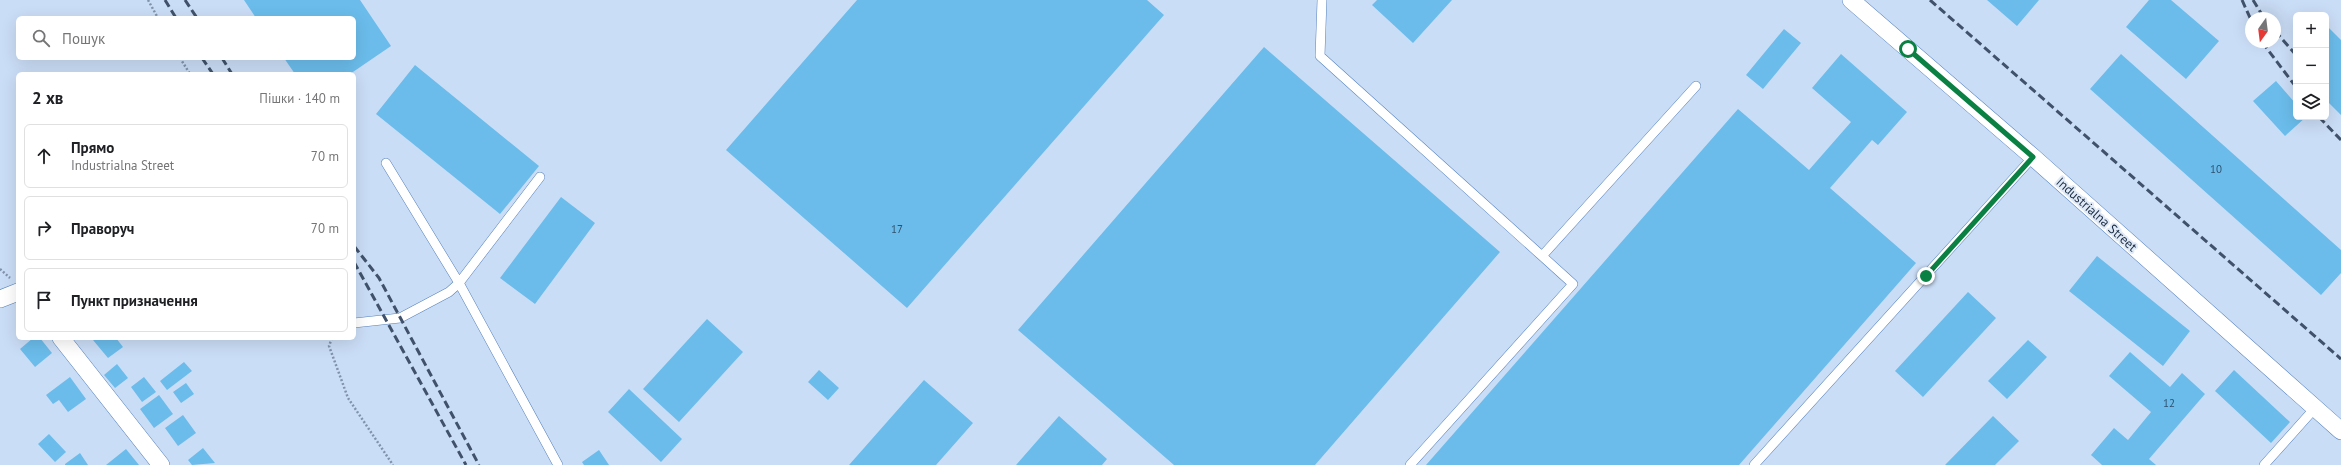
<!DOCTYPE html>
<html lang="uk">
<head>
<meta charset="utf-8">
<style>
  :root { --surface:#fff; --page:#f6f6f6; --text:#202124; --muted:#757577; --line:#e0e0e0 }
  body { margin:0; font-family:"PT Sans",sans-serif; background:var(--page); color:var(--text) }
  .controls { position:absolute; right:12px; top:12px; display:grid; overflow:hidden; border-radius:6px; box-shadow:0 4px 16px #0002 }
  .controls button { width:36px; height:36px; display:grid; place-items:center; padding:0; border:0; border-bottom:1px solid var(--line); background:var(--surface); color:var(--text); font:20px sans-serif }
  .compass { position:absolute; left:2245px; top:12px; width:36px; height:36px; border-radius:50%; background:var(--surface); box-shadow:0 4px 16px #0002; rotate:194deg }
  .stop { position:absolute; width:12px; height:12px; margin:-9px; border:3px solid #0b8043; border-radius:50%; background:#fff }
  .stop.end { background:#0b8043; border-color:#fff; box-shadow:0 1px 4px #0008 }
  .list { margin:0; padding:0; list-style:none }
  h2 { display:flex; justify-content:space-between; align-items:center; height:52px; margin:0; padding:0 16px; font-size:17px }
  h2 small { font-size:13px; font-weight:400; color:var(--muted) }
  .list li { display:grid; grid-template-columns:26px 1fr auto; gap:12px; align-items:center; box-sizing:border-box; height:64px; margin:0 8px 8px; padding:0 8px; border:1px solid var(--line); border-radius:6px }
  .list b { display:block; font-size:15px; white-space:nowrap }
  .list p { margin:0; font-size:13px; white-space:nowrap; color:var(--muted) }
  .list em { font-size:13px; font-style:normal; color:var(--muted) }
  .icon { flex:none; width:22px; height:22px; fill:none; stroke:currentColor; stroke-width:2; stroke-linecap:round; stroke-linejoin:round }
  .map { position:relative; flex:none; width:2341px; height:465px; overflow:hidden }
  .search { position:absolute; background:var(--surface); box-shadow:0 4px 16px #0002; left:16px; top:16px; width:340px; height:44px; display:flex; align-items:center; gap:10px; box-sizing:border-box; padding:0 14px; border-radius:6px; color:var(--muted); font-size:15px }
  .panel { position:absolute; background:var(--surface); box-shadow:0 4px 16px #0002; left:16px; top:72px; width:340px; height:268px; border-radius:6px }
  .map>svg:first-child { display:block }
</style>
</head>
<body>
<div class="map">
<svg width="2341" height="465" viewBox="0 0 2341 465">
  <rect width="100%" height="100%" fill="#caddf6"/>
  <path fill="#6bbceb" d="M244 0H360L391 46 350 74H295L284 58H354V18H256Z
    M857 0H1147L1164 15 907 308 726 150Z
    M1377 0H1452L1413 43 1372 5Z
    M1987 0H2039L2017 26Z
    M2149 0H2171L2219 41 2186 79 2126 27Z
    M2328 27 2341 40V115L2326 100V29Z
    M1784 29 1801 43 1763 89 1746 75Z
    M1264 47 1500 252 1315 465H1174L1018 330Z
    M1841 54 1907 112 1878 145 1872 140 1830 188 1916 263 1739 465H1426L1738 109 1809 170 1851 122 1812 88Z
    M2121 54 2341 250V273L2321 295 2090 89Z
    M415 65 539 166 500 214 376 114Z
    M2276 81 2296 104V117H2306L2285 136 2253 101Z
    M561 197 595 223 535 304 500 278Z
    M2097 256 2190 331 2163 366 2069 291Z
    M1968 292 1996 318 1923 397 1895 371Z
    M707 319 743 352 679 422 643 389Z
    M33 338H40L52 353 35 367 20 349Z
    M96 338H116L123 347 108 358 93 340Z
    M2028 340 2047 357 2007 399 1988 381Z
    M2130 352 2170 387 2182 373 2205 394 2149 459 2156 465H2102L2091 455 2114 428 2128 440 2151 412 2109 376Z
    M184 362 192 371 167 390 160 381Z
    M117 364 128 378 115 388 104 375Z
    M819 370 839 388 828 400 808 382Z
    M2234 370 2290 422 2271 443 2215 391Z
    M70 377 86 399 68 412 59 400 53 404 46 395Z
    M144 377 156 392 142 402 131 387Z
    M924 380 973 423 936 465H849Z
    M186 383 194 394 181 403 173 392Z
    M629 389 682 439 661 462 608 412Z
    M159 395 173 414 154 428 140 409Z
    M183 415 196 433 178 446 165 428Z
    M1059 416 1107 459 1102 465H1016Z
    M1993 416 2019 441 1995 465H1945Z
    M49 434 66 452 55 462 38 444Z
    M203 448 215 463 192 465 188 460Z
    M126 449 139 465H106Z
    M599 450 609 465H584L582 462Z
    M80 453 88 465H65V464Z"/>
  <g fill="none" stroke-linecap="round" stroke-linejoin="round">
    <defs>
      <path id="lane" d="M1322 0 1320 56 1542 256
        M386 163 459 283 540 177
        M354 323 400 318 449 292 459 283 558 465
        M1410 465 1573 284 1542 256 1696 86
        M1754 465 2033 157
        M2264 465 2315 408"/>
      <path id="street" d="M1851 0 2033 157 2341 431
        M0 299 18 292
        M61 338 161 465"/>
    </defs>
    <use href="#lane" stroke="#5682bb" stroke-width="10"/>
    <use href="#street" stroke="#5682bb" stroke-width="18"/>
    <path stroke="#8093ab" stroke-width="2.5" stroke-dasharray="2 2" stroke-linecap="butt" d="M148 0 158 18
      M180 58 190 74
      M0 269 10 278
      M332 338 329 346 348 398 393 465"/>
    <use href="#lane" stroke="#fff" stroke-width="9"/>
    <use href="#street" stroke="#fff" stroke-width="17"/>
    <path stroke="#40526b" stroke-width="3" stroke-dasharray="8 4" stroke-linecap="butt" d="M165 0 176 18
      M185 0 197 18
      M1930 0 2341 359
      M2242 0 2251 20
      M2253 0 2264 18
      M2275 31 2296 55
      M2262 42 2296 87
      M202 58 213 74
      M222 58 232 74
      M2319 117 2341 140
      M354 246 379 278 479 465
      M354 262 466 465"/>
  </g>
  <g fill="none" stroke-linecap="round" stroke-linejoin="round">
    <path stroke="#0b8043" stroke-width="5" d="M1908 49 2033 157 1926 276"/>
  </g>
  <g text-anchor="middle" stroke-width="4" stroke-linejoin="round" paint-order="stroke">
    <g font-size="11" fill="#2e506e">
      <text x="2216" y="173">10</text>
      <text x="897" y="233">17</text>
      <text x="2169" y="407">12</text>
    </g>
    <g font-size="13" fill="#1a2c44" stroke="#e0e9f6">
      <text transform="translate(2097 214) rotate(42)" y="5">Industrialna Street</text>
    </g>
  </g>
</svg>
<div class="controls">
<button>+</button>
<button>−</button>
<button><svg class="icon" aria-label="layers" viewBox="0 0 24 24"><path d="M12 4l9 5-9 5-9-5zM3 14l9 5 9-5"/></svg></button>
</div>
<svg class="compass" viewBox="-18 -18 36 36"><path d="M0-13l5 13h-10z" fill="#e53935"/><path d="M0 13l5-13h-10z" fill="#757577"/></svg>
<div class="stop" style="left:1908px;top:49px"></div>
<div class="stop end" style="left:1926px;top:276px"></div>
<div class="search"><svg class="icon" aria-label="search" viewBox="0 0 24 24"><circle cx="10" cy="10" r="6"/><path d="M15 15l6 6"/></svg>Пошук</div>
<section class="panel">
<h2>2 хв<small>Пішки · 140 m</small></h2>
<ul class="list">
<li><svg class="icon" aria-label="ahead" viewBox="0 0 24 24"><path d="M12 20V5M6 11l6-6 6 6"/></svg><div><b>Прямо</b><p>Industrialna Street</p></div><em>70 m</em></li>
<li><svg class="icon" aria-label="right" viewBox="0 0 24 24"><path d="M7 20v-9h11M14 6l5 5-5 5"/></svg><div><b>Праворуч</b></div><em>70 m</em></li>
<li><svg class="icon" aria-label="arrive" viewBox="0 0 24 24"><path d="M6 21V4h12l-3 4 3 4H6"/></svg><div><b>Пункт призначення</b></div></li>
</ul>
</section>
</div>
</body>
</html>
